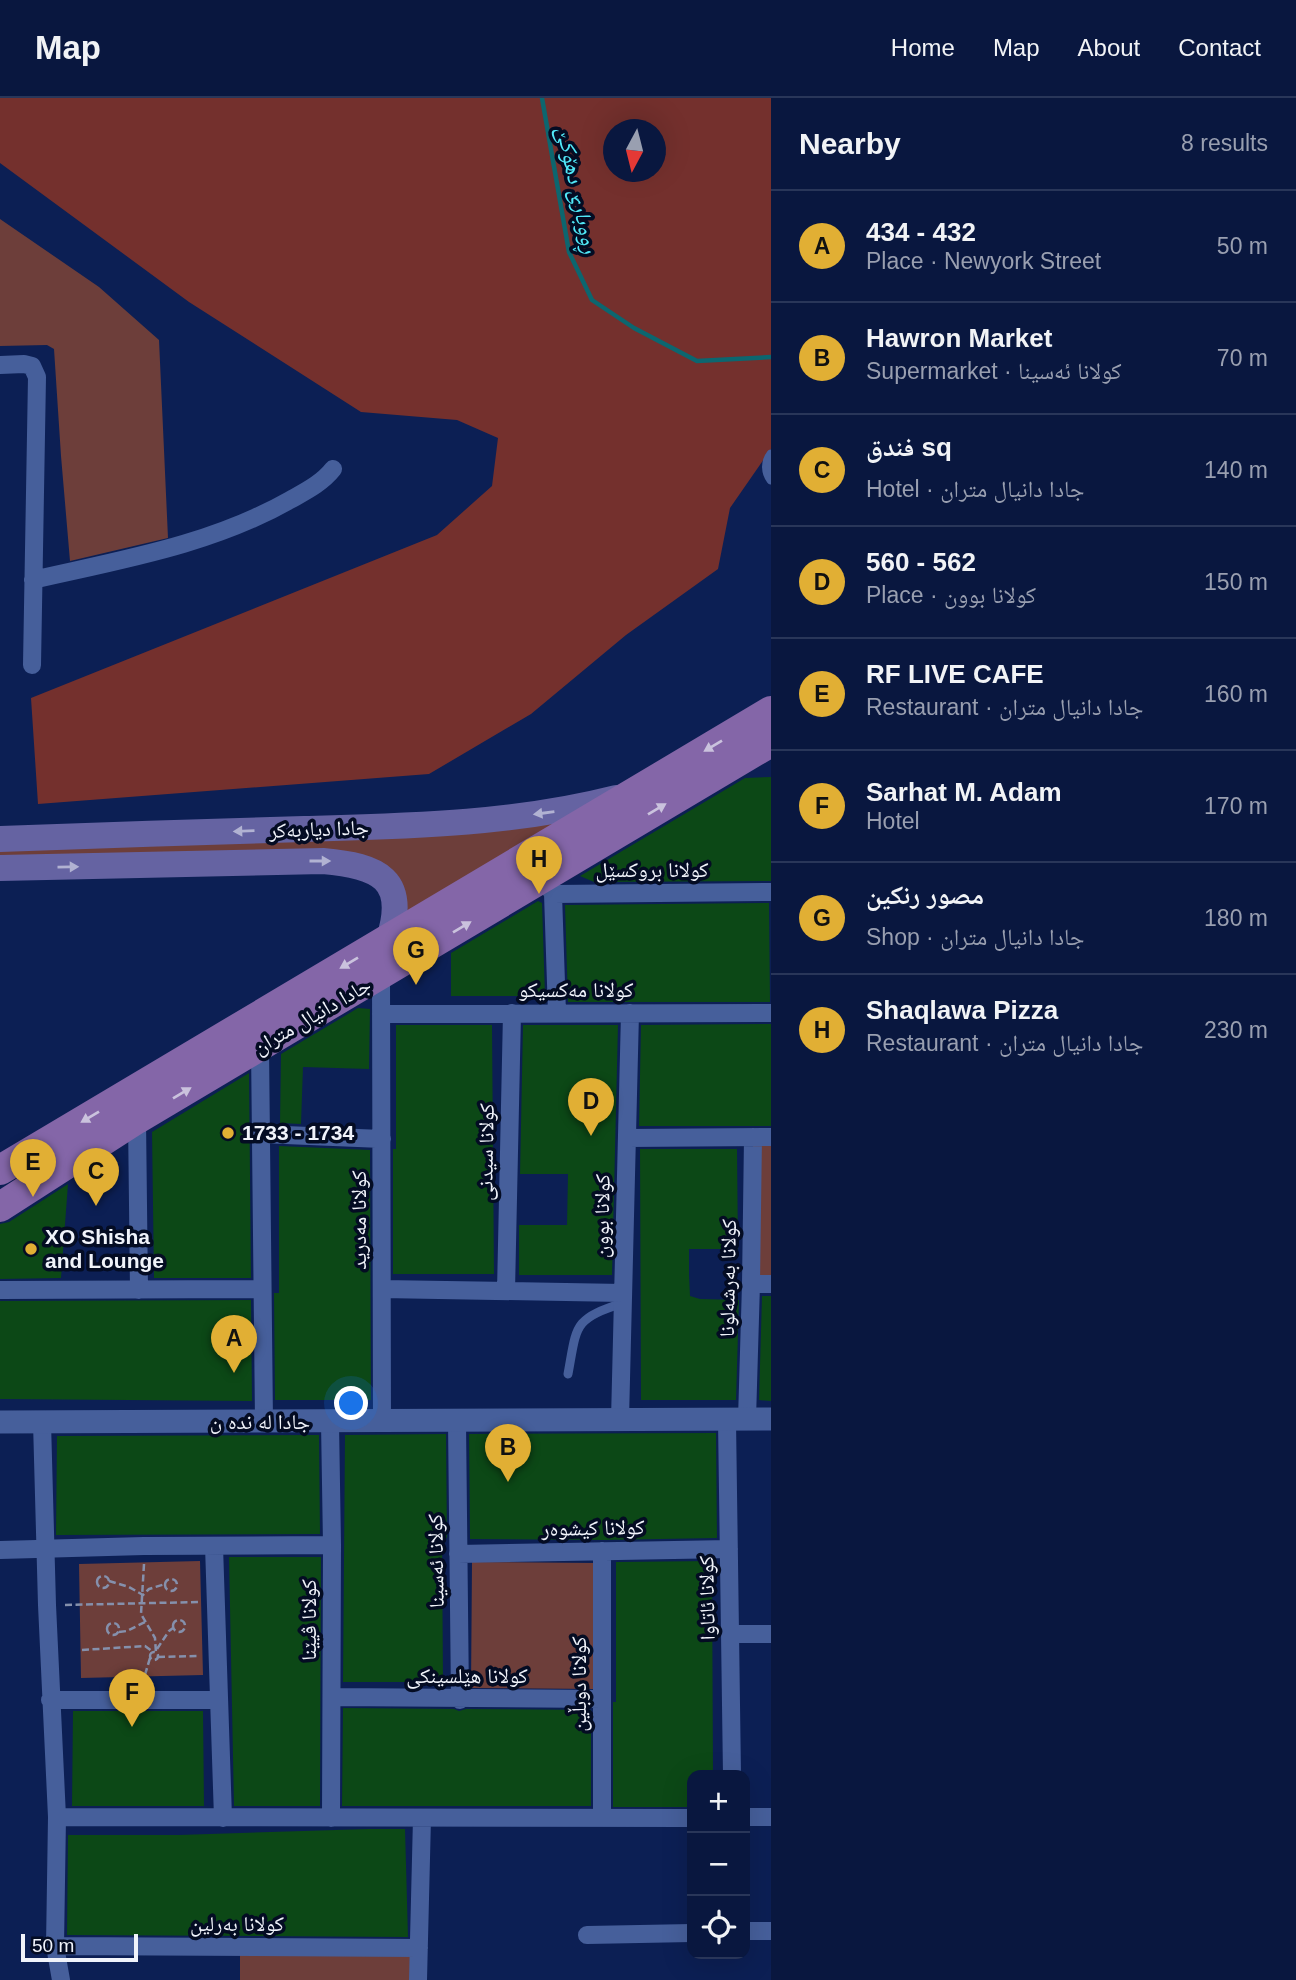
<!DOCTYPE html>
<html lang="en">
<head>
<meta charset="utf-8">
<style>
  :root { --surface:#09173f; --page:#122046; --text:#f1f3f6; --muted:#999fb0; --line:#293659; --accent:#e1af34 }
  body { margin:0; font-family:Helvetica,"Noto Naskh Arabic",sans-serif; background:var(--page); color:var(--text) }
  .controls { position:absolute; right:21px; bottom:21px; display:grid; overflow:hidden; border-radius:14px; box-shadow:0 7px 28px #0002 }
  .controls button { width:63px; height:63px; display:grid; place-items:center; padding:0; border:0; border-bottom:2px solid var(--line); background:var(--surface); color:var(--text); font:35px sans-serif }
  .compass { position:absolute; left:603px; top:21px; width:63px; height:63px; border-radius:50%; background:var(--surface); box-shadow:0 7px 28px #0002; rotate:187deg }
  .scale { position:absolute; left:21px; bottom:18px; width:117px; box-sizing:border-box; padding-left:7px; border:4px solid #f0f3fa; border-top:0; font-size:19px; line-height:24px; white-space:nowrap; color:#f0f3fa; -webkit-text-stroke:5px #040c23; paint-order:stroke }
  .you { position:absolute; left:352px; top:1306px; width:24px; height:24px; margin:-18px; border:5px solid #fff; border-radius:50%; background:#1a73e8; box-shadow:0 0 0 10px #1a73e833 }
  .badge { display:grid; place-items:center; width:46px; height:46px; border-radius:50%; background:var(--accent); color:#111; font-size:23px; font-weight:700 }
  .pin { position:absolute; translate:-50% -58px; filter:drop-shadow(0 2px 4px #0008) }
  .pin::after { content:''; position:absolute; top:37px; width:24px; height:21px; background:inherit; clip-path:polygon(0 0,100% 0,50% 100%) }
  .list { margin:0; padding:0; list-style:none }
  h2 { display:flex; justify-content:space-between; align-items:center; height:91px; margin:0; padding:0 28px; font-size:30px }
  h2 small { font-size:23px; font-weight:400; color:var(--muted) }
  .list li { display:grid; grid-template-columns:46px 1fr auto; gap:21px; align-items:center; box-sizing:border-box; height:112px; padding:0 28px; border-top:2px solid var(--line) }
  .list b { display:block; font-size:26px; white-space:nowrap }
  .list p { margin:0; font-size:23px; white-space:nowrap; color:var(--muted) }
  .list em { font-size:23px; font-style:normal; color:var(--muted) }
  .icon { flex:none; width:38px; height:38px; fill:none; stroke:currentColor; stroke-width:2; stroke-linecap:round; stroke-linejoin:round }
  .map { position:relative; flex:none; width:771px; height:1882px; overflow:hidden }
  header { display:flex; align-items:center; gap:42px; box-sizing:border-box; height:98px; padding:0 35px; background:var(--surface); border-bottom:2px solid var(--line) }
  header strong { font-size:33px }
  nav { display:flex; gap:38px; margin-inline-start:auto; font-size:24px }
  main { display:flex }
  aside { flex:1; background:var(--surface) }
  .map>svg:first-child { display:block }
</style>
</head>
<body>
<header>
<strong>Map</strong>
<nav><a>Home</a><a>Map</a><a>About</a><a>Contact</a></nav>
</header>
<main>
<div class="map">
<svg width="771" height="1882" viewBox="0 0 771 1882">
  <rect width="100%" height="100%" fill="#0c1f54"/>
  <path fill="#6d3e3a" d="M0 121 99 189 159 242 168 440 70 463 61 358 54 251 47 247 0 248Z
    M588 707 389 841 396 804 363 769 0 770V741Z
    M753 1039H771V1186H751Z
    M200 1463 203 1577 81 1580 79 1466Z
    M472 1464 595 1465V1591L471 1590Z
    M240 1849 419 1850 417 1882H240Z"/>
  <path fill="#74302d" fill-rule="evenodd" d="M0 0H771V351L730 410 718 471 626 537 531 616 429 676 38 706 31 600 437 437 492 388 498 340 457 322 361 314 189 204 0 65ZM614 32H656V74H614Z"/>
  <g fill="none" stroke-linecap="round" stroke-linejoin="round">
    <path stroke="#0c666f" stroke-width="4.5" d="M542 0 569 154 592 202 634 230 697 263 771 259"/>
  </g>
  <path fill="#0c4816" d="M771 679V783L594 784 580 778 745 680Z
    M538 803 542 805 545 898H451V855Z
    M769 805 770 904H568L565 807Z
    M358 910 370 911 369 971 303 969 301 1026 280 1025 281 956Z
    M771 926V1028H639L641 927Z
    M396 927H492L494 1176H393V1051H396Z
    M523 927H618L612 1177H519V1127H567L568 1076H520Z
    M249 975 251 1180H154L152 1034Z
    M279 1048 370 1052 371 1302H275L274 1195H279Z
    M640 1051H737L738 1151H689V1176L690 1198 700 1201 739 1202 736 1302H641Z
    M68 1086 61 1180 0 1181V1126L9 1124Z
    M762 1198H771V1303L759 1302Z
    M251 1202 252 1303 0 1301V1203Z
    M716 1335 717 1440 604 1442 470 1441 469 1336Z
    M446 1336 447 1440H442L443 1584H343L345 1337Z
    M319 1337 320 1436 56 1437 57 1338Z
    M229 1459H321L320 1708H234Z
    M712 1463 713 1677H692V1709H613V1604H616V1464Z
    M343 1610 454 1611 459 1613 466 1611 591 1612V1708H342Z
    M73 1613H203L204 1708H72Z
    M368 1731H405L408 1839 67 1837 68 1737H179Z"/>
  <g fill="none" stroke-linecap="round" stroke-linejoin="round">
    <path stroke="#8590ac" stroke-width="2.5" stroke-dasharray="7 3.5" stroke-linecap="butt" d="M144 1466 141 1516 155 1540 156 1555
      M97 1484a6 6 0 1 1 12 0a6 6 0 1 1-12 0Z
      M165 1487a6 6 0 1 1 12 0a6 6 0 1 1-12 0Z
      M109 1483 129 1489 143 1497 149 1491 165 1486
      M65 1507 198 1504
      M173 1528a6 6 0 1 1 12 0a6 6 0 1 1-12 0Z
      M107 1531a6 6 0 1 1 12 0a6 6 0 1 1-12 0Z
      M119 1534 127 1533 145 1524
      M157 1551 169 1533 173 1530
      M82 1552 145 1548 153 1554
      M150 1558a4 4 0 1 1 8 0a4 4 0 1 1-8 0Z
      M158 1559 200 1558
      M142 1587 150 1560"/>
    <path stroke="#465f9b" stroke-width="9" d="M771 356C765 364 765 374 771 382
      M568 1276C577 1227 573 1221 623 1205"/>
    <path stroke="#465f9b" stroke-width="18" d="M0 267 24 266 32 268 37 279 32 567
      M33 482C120 462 211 447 290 402 306 393 322 385 333 371
      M543 779 553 796 771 794
      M553 796 557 915
      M381 878 382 1323
      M381 916 771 915
      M260 949 264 1324
      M137 1021 139 1192
      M261 1036 382 1041
      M627 1040 771 1039
      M751 1186H771
      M382 1191 623 1195
      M0 1192 262 1191
      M506 1193 512 915
      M747 1321 751 1186 753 1039
      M620 1322 630 915
      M727 1322 732 1677
      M457 1323 460 1602
      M42 1324 47 1507 57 1719 55 1848 61 1882
      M330 1324 332 1447 331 1720
      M214 1448 223 1720
      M0 1452 144 1448 332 1447
      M602 1453V1720
      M458 1456 729 1451
      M730 1536H771
      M332 1599 602 1601
      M50 1602H219
      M57 1719 692 1720
      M745 1719H771
      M745 1833H771
      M587 1837 692 1835
      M55 1848 419 1850
      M418 1882 422 1720"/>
    <path stroke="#465f9b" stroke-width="23" d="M0 1324 771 1321"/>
    <path stroke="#6563a2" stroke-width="26" d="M0 741C101 737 203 734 304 731 408 728 514 726 616 700
      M0 770 323 763C379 768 408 781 389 841"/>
    <path stroke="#8466a8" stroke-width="30" d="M0 1072 771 613
      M0 1109 137 1021 771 644"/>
  </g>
  <defs><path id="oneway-solid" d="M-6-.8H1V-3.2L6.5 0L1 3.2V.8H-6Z" transform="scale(1.75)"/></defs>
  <g fill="#cac2dd">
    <use href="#oneway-solid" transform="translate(713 648) rotate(149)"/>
    <use href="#oneway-solid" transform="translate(657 711) rotate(-31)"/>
    <use href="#oneway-solid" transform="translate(462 829) rotate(-31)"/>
    <use href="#oneway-solid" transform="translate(349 865) rotate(149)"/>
    <use href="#oneway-solid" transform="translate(182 995) rotate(-31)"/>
    <use href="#oneway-solid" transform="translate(90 1019) rotate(149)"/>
  </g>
  <g fill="#b1b2d2">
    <use href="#oneway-solid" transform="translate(544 715) rotate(172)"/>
    <use href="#oneway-solid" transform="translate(244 733) rotate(178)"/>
    <use href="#oneway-solid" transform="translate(320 763)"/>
    <use href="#oneway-solid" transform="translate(68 769) rotate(-1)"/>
  </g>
  <g fill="#e1af34" stroke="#040c23" stroke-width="2.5">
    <circle cx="228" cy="1035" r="7"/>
    <circle cx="31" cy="1151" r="7"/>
  </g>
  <g text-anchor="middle" stroke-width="7" stroke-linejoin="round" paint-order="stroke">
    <g font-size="21" fill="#f0f3fa" stroke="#040c23">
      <text transform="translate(319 731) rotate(-2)" y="7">جادا دیاربه‌كر</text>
      <text x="652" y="779">كولانا بروکسێل</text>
      <text x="576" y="899">كولانا مەکسیکو</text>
      <text transform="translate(312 918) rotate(-30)" y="7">جادا دانيال متران</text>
      <text transform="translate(486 1054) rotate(-89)" y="7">كولانا سيدنى</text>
      <text transform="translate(602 1118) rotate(-89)" y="7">كولانا بوون</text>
      <text transform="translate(359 1122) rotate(-90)" y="7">كولانا مه‌درید</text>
      <text transform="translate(728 1180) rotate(-89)" y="7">كولانا به‌رشه‌لونا</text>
      <text x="260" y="1331">جادا له نده ن</text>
      <text transform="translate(593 1430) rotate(-1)" y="7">كولانا كیشوه‌ر</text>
      <text transform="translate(436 1463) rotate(-91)" y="7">كولانا ئەسینا</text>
      <text transform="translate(707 1500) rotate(-91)" y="7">كولانا ئاتاوا</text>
      <text transform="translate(309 1522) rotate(-90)" y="7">كولانا ڤیێنا</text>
      <text x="467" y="1585">كولانا ھێلسینکی</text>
      <text transform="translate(579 1586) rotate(-90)" y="7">كولانا دوبڵین</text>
      <text x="237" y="1833">كولانا بەرلین</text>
    </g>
    <g font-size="21" font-weight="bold" fill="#f0f3fa" stroke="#040c23" text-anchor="start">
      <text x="242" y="1042">1733 - 1734</text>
      <text x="45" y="1146">XO Shisha<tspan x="45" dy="24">and Lounge</tspan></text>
    </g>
    <g font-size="23" font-style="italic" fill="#51e8f8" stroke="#040c23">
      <text transform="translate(578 92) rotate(78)" y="8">ڕووبارێ دهۆكێ</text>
    </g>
  </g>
</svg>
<div class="controls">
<button>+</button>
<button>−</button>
<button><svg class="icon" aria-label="locate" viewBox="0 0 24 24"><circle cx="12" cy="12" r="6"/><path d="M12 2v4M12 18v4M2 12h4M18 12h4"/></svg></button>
</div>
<svg class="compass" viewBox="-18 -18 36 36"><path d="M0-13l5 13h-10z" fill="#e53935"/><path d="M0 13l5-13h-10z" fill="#999fb0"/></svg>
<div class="scale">50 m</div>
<div class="you"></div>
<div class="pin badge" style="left:234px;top:1275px">A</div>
<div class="pin badge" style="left:508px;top:1384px">B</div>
<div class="pin badge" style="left:96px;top:1108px">C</div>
<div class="pin badge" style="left:591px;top:1038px">D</div>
<div class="pin badge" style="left:33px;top:1099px">E</div>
<div class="pin badge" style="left:132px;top:1629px">F</div>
<div class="pin badge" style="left:416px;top:887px">G</div>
<div class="pin badge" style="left:539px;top:796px">H</div>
</div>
<aside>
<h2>Nearby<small>8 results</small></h2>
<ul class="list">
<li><span class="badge">A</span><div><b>434 - 432</b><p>Place · Newyork Street</p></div><em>50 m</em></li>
<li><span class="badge">B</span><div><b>Hawron Market</b><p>Supermarket · كولانا ئەسینا</p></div><em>70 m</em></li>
<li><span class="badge">C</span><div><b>فندق sq</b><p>Hotel · جادا دانيال متران</p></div><em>140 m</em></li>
<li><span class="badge">D</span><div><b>560 - 562</b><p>Place · كولانا بوون</p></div><em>150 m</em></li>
<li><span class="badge">E</span><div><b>RF LIVE CAFE</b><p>Restaurant · جادا دانيال متران</p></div><em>160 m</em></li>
<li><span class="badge">F</span><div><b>Sarhat M. Adam</b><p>Hotel</p></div><em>170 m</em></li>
<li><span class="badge">G</span><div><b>مصور رنكين</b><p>Shop · جادا دانيال متران</p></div><em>180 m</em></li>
<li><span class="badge">H</span><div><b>Shaqlawa Pizza</b><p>Restaurant · جادا دانيال متران</p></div><em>230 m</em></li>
</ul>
</aside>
</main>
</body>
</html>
